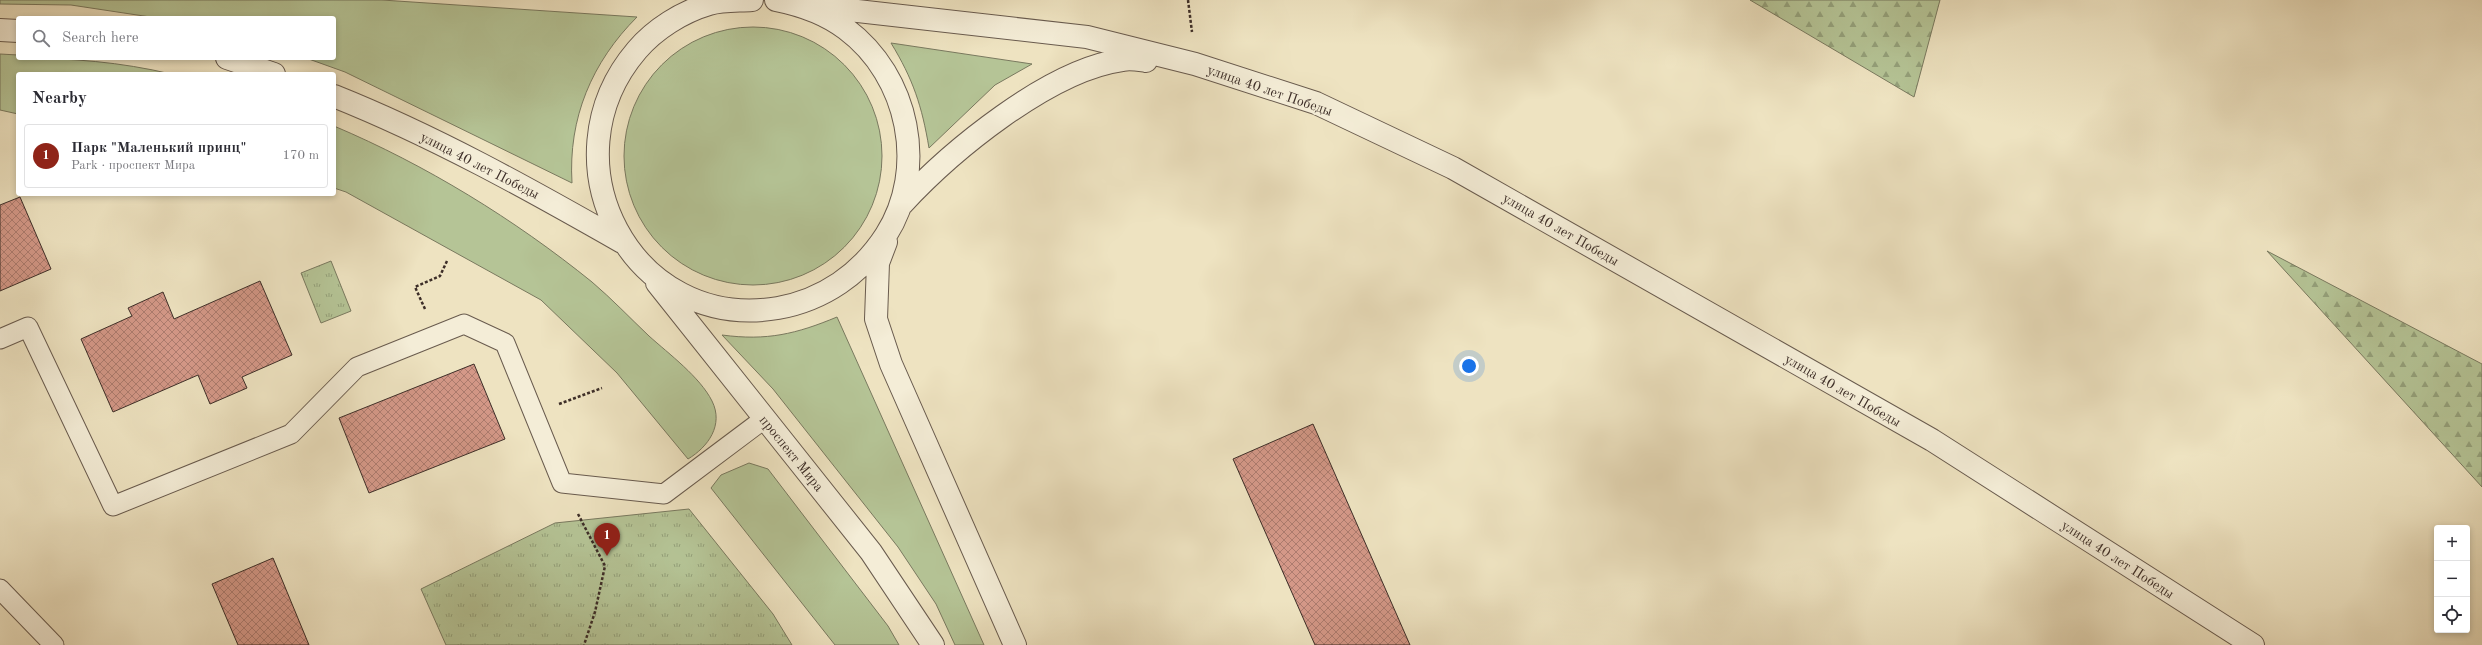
<!DOCTYPE html>
<html lang="en">
<head>
<meta charset="utf-8">
<style>
  :root { --surface:#fff; --page:#f7f7f7; --text:#2b2b33; --muted:#7c7c81; --line:#e1e1e2; --accent:#8f2418 }
  body { margin:0; font-family:"Old Standard TT",serif; background:var(--page); color:var(--text) }
  .controls { position:absolute; right:12px; bottom:12px; display:grid; overflow:hidden; border-radius:4px; box-shadow:0 2px 6px #0003 }
  .controls button { width:36px; height:36px; display:grid; place-items:center; padding:0; border:0; border-bottom:1px solid var(--line); background:var(--surface); color:var(--text); font:20px sans-serif }
  .you { position:absolute; left:1469px; top:366px; width:14px; height:14px; margin:-10px; border:3px solid #fff; border-radius:50%; background:#1a73e8; box-shadow:0 0 0 6px #1a73e833 }
  .badge { display:grid; place-items:center; width:26px; height:26px; border-radius:50%; background:var(--accent); color:#fff; font-size:13px; font-weight:700 }
  .pin { position:absolute; translate:-50% -33px; filter:drop-shadow(0 1px 2px #0008) }
  .pin::after { content:''; position:absolute; top:21px; width:14px; height:12px; background:inherit; clip-path:polygon(0 0,100% 0,50% 100%) }
  .list { margin:0; padding:0; list-style:none }
  h2 { display:flex; justify-content:space-between; align-items:center; height:52px; margin:0; padding:0 16px; font-size:17px }
  h2 small { font-size:13px; font-weight:400; color:var(--muted) }
  .list li { display:grid; grid-template-columns:26px 1fr auto; gap:12px; align-items:center; box-sizing:border-box; height:64px; margin:0 8px 8px; padding:0 8px; border:1px solid var(--line); border-radius:4px }
  .list b { display:block; font-size:15px; white-space:nowrap }
  .list p { margin:0; font-size:13px; white-space:nowrap; color:var(--muted) }
  .list em { font-size:13px; font-style:normal; color:var(--muted) }
  .icon { flex:none; width:22px; height:22px; fill:none; stroke:currentColor; stroke-width:2; stroke-linecap:round; stroke-linejoin:round }
  .map { position:relative; flex:none; width:2482px; height:645px; overflow:hidden }
  .search { position:absolute; background:var(--surface); box-shadow:0 2px 6px #0003; left:16px; top:16px; width:320px; height:44px; display:flex; align-items:center; gap:10px; box-sizing:border-box; padding:0 14px; border-radius:4px; color:var(--muted); font-size:15px }
  .panel { position:absolute; background:var(--surface); box-shadow:0 2px 6px #0003; left:16px; top:72px; width:320px; height:124px; border-radius:4px }
  .map>svg:first-child { display:block }
</style>
</head>
<body>
<div class="map">
<svg width="2482" height="645" viewBox="0 0 2482 645">
  <defs>
    <pattern id="forest-firs" width="22" height="20" patternUnits="userSpaceOnUse"><rect width="22" height="20" fill="#b5c496"/><path d="M5 1l3.5 6h-7zM16 11l3.5 6h-7z" fill="#94a07a"/></pattern>
    <pattern id="park-tufts" width="24" height="20" patternUnits="userSpaceOnUse"><rect width="24" height="20" fill="#b5c496"/><path d="M3 7l-1-3M5 7V3M7 7l1-3M15 17l-1-3M17 17v-4M19 17l1-3" fill="none" stroke="#94a07a"/></pattern>
    <pattern id="building-cross-hatch" width="8" height="8" patternUnits="userSpaceOnUse"><rect width="8" height="8" fill="#d49888"/><path d="M0 0l8 8M0 8l8-8" fill="none" stroke="#ad7c6f"/></pattern>
  </defs>
  <rect width="100%" height="100%" fill="#eee3c1"/>
  <filter id="stains"><feTurbulence type="fractalNoise" baseFrequency=".005" numOctaves="4"/><feColorMatrix values="0 0 0 0 .2 0 0 0 0 .09 0 0 0 0 .02 0 0 0 .5 -.17"/></filter>
  <radialGradient id="worn" r=".72"><stop offset=".6" stop-color="#630" stop-opacity="0"/><stop offset="1" stop-color="#630" stop-opacity=".3"/></radialGradient>
  <path fill="#b5c496" stroke="#79795f" d="M0 0H382L637 17C592 62 568 118 572 183L345 72 306 58H334V18H157L71 5 0 4Z
    M624 156a129 129 0 1 1 258 0a129 129 0 1 1-258 0Z
    M891 43 1032 64 995 85 929 148C922 106 913 79 891 43Z
    M0 54 18 55V58C70 58 121 62 171 74H18V114L0 110Z
    M334 126C426 165 514 219 592 282 612 299 630 318 649 336 669 354 700 377 712 401 724 425 708 447 688 459L617 373 541 300 346 192 334 188Z
    M837 317 984 645H955L936 604 898 547 773 389 722 335C767 341 796 334 837 317Z
    M749 463 768 469 888 626 899 645H835L711 488 721 475Z"/>
  <path fill="url(#forest-firs)" stroke="#79795f" d="M1750 0H1940L1914 97Z
    M2267 251 2482 364V487Z"/>
  <path fill="url(#park-tufts)" stroke="#79795f" d="M331 261 351 311 321 323 301 273Z
    M689 509 773 614 792 645H446L421 589 555 523Z"/>
  <path fill="url(#building-cross-hatch)" stroke="#3d2e28" d="M20 197 51 269 0 291V205Z
    M260 281 292 355 242 377 247 388 210 404 198 375 113 412 81 339 132 316 128 308 163 292 174 319Z
    M474 364 505 439 369 493 339 418Z
    M1313 424 1410 645H1315L1233 459Z
    M273 558 309 645H238L212 584Z"/>
  <g fill="none" stroke-linecap="round" stroke-linejoin="round">
    <defs>
      <path id="service" d="M0 339 28 327 113 506 291 434 357 367 464 324 505 343 562 483 664 494 764 419
        M0 589 54 645"/>
      <path id="tertiary" d="M752 0C738 1 722 0 709 4 682 12 655 29 637 50 542 161 632 333 778 308 823 300 861 274 886 235 928 169 909 76 846 29 825 13 801 5 776 0
        M796 4 1087 37 1195 64 1316 103 1453 168 1932 440 2253 645
        M0 30 18 31
        M227 58 274 74
        M334 96C434 136 529 189 622 242
        M902 204C951 151 1049 70 1122 60 1130 58 1139 60 1146 61
        M886 242 878 263 876 319 891 364 1015 645
        M657 283 871 552 933 645"/>
    </defs>
    <use href="#service" stroke="#695b4e" stroke-width="21"/>
    <use href="#tertiary" stroke="#695b4e" stroke-width="24"/>
    <path stroke="#3d2e28" stroke-width="2.5" stroke-dasharray="3 2" stroke-linecap="butt" d="M1188 0 1192 32
      M425 309 415 287 440 276 447 261
      M559 404 602 388
      M578 514 605 566 595 612 584 645"/>
    <use href="#service" stroke="#f4edd7" stroke-width="19"/>
    <use href="#tertiary" stroke="#f4edd7" stroke-width="22"/>
  </g>
  <g text-anchor="middle" stroke-width="4" stroke-linejoin="round" paint-order="stroke">
    <g font-size="14" fill="#3d2e28" stroke="#f4edd7">
      <text transform="translate(1270 90) rotate(19)" y="5">улица 40 лет Победы</text>
      <text transform="translate(480 165) rotate(27)" y="5">улица 40 лет Победы</text>
      <text transform="translate(1561 229) rotate(30)" y="5">улица 40 лет Победы</text>
      <text transform="translate(1843 390) rotate(30)" y="5">улица 40 лет Победы</text>
      <text transform="translate(792 453) rotate(51)" y="5">проспект Мира</text>
      <text transform="translate(2118 559) rotate(33)" y="5">улица 40 лет Победы</text>
    </g>
  </g>
  <rect width="100%" height="100%" filter="url(#stains)"/>
  <rect width="100%" height="100%" fill="url(#worn)"/>
</svg>
<div class="controls">
<button>+</button>
<button>−</button>
<button><svg class="icon" aria-label="locate" viewBox="0 0 24 24"><circle cx="12" cy="12" r="6"/><path d="M12 2v4M12 18v4M2 12h4M18 12h4"/></svg></button>
</div>
<div class="you"></div>
<div class="pin badge" style="left:607px;top:556px">1</div>
<div class="search"><svg class="icon" aria-label="search" viewBox="0 0 24 24"><circle cx="10" cy="10" r="6"/><path d="M15 15l6 6"/></svg>Search here</div>
<section class="panel">
<h2>Nearby<small></small></h2>
<ul class="list">
<li><span class="badge">1</span><div><b>Парк &quot;Маленький принц&quot;</b><p>Park · проспект Мира</p></div><em>170 m</em></li>
</ul>
</section>
</div>
</body>
</html>
